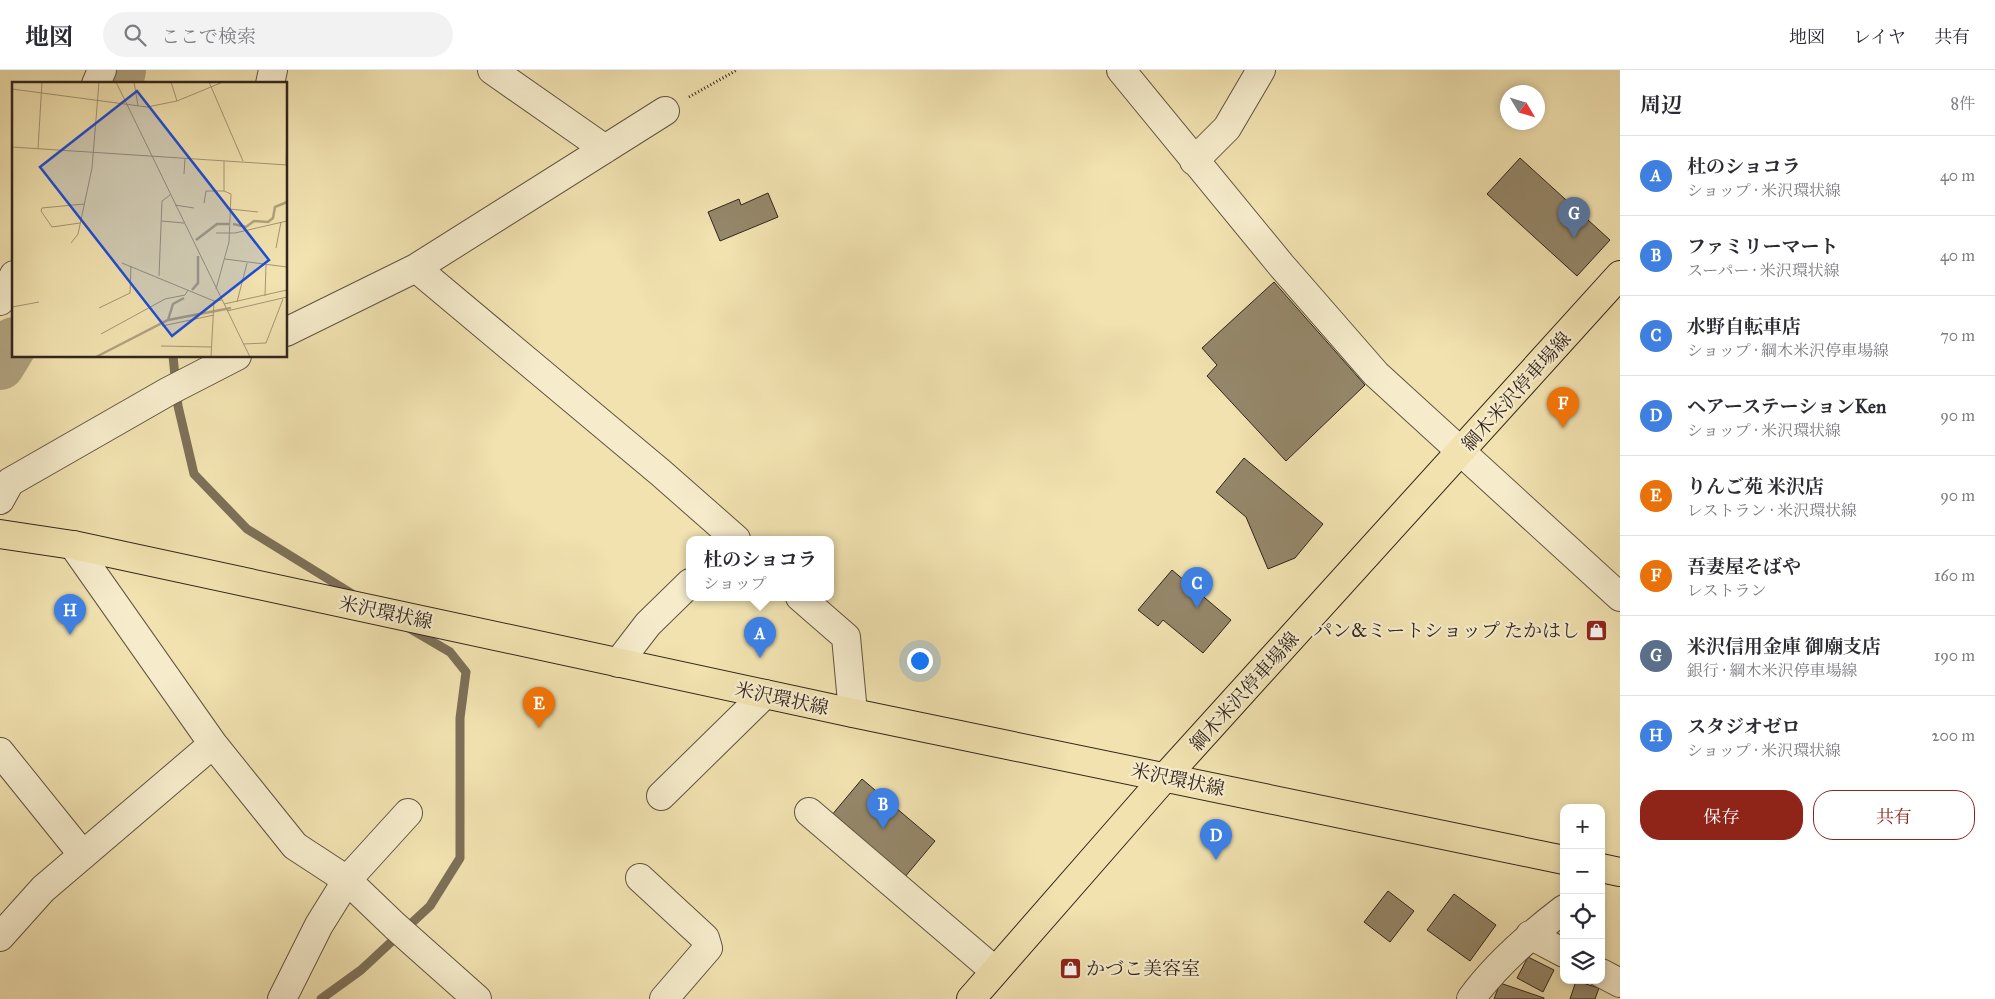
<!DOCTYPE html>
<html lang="ja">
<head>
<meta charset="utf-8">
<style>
  :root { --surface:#fff; --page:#f2f2f3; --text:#2b2b33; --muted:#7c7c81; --line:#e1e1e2; --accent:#8f2418 }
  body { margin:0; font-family:"IM FELL Great Primer","Noto Serif JP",serif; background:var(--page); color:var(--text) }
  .controls { position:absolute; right:15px; bottom:15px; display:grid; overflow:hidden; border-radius:10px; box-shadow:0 2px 8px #0003 }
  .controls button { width:45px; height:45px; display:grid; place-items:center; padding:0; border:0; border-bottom:1px solid var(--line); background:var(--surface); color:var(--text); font:25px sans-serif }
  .compass { position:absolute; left:1500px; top:15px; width:45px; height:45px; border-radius:50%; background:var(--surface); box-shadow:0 2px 8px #0003; rotate:128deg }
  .you { position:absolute; left:919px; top:590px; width:18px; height:18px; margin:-12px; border:4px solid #fff; border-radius:50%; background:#1a73e8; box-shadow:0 0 0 8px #1a73e833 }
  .badge { display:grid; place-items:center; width:32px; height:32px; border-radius:50%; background:var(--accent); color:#fff; font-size:16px; font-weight:700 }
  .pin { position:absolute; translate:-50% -41px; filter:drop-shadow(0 1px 2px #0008) }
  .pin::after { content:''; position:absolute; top:26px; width:18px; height:15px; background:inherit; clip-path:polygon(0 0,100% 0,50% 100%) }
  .popup { position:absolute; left:686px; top:466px; width:148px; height:65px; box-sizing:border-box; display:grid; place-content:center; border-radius:10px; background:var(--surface); filter:drop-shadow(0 1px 4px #0005); font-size:16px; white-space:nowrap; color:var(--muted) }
  .popup b { font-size:19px; color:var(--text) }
  .popup::after { content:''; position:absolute; left:50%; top:100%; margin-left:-10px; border:10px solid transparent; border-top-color:var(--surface) }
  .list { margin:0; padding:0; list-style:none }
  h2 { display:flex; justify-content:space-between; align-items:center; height:65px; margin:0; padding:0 20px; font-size:21px }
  h2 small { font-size:16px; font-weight:400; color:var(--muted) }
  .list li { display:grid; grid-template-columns:32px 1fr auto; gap:15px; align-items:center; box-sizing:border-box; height:80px; padding:0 20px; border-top:1px solid var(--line) }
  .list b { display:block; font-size:19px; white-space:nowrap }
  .list p { margin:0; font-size:16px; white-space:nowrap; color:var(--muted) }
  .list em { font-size:16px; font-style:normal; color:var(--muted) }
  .actions { display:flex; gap:10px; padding:15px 20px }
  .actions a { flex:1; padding:11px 0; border:1px solid var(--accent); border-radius:20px; text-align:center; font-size:18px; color:var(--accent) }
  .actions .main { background:var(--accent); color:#fff }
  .icon { flex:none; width:28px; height:28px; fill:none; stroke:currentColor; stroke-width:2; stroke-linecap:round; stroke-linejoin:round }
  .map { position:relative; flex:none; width:1620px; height:929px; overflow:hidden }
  header { display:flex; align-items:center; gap:30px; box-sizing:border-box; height:70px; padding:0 25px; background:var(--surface); border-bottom:1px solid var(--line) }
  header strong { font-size:24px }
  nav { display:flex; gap:28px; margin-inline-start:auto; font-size:18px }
  .search { width:350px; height:45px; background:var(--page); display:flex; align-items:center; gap:12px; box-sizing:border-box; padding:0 18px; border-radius:28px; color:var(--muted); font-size:19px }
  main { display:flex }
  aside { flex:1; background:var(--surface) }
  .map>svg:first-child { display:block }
</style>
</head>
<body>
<header>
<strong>地図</strong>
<div class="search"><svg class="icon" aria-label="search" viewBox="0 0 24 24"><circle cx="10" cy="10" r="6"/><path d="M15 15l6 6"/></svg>ここで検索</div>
<nav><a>地図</a><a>レイヤ</a><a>共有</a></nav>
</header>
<main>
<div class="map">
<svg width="1620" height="929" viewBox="0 0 1620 929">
  <rect width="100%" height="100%" fill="#f1e2b0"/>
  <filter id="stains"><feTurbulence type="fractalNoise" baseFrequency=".004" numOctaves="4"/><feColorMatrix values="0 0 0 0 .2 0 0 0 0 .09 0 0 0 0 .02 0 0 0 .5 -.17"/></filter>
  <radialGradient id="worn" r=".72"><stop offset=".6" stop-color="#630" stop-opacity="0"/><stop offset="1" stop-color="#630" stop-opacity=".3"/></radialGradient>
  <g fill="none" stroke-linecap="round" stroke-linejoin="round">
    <path stroke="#7d7058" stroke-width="9" d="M173 286 178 336 194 404 247 459 354 525
      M321 929 361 900 430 836 460 788V648L466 602 450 582 409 558"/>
    <path stroke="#b0a27e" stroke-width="50" d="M118 14 121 0
      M0 295 14 272"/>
  </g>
  <path fill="#95876a" stroke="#31251e" d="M1520 88 1610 170 1577 206 1487 124Z
    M768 123 778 147 720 171 708 142 739 129 741 135Z
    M1274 212 1365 315 1286 391 1207 306 1217 295 1202 278Z
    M1244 388 1323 454 1295 488 1268 499 1246 447 1216 422Z
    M1172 500 1231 550 1203 583 1163 550 1158 556 1138 540Z
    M862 709 935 771 904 808 831 746Z
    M1388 821 1414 841 1390 872 1364 852Z
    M1454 824 1496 855 1470 891 1427 860Z
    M1528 887 1554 900 1543 922 1517 908Z
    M1576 911 1599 918 1595 929H1570Z
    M1500 913 1544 928V929H1494Z"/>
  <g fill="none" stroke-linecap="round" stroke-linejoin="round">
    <defs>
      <path id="minor" d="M492 0 605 79
        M1121 0 1281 195 1376 304 1620 527
        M96 14 102 0
        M270 14 273 0
        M1194 91 1227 58 1261 0
        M416 198 661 403 736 469
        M0 231 14 205
        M286 262 416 198 665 41
        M0 430 10 412 169 321 237 286
        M73 475 213 674 295 776 347 810 395 856 477 929
        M800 527 846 567 853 643
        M618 593 648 554 690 513
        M0 682 83 785
        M661 726 765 624
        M809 742 995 901
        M640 808 705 868 708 878 664 929
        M1530 865 1564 883
        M0 867 43 819 213 674
        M1601 903 1620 913
        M282 929 319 855 347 810 408 743
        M1471 929C1496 894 1530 865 1564 839"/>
      <path id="major" d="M0 464 73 475 853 643 1564 790
        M1601 798 1620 802
        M971 929 1166 706 1620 205"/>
    </defs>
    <use href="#minor" stroke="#615442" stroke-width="30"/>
    <use href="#major" stroke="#31251e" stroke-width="30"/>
    <path stroke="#31251e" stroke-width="3" stroke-dasharray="1 2.5" stroke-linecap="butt" d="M689 27 737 0"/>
    <use href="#minor" stroke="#f6eccc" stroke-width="28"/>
    <use href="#major" stroke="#f1e2b0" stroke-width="28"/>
  </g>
  <defs>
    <symbol id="shop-square" viewBox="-11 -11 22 22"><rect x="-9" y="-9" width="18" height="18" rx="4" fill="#8f2418" stroke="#f6eccc"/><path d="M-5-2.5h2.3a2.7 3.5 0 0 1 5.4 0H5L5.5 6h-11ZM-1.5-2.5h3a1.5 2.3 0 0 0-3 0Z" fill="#fff"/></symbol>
  </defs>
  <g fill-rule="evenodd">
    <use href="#shop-square" x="1584" y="548" width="25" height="25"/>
    <use href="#shop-square" x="1058" y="886" width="25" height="25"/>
  </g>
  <g text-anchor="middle" stroke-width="4.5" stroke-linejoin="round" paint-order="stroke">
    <g font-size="19" fill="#31251e" stroke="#f6eccc">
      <text transform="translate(1516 321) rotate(-48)" y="7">綱木米沢停車場線</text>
      <text transform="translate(386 542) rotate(12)" y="7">米沢環状線</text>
      <text transform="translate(1244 621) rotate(-48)" y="7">綱木米沢停車場線</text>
      <text transform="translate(782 628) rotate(12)" y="7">米沢環状線</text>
      <text transform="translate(1178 709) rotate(12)" y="7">米沢環状線</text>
    </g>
    <g font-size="19" fill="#31251e" stroke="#f6eccc" text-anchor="end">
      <text x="1580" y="567">パン&amp;ミートショップ たかはし</text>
      <text x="1086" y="905" text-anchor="start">かづこ美容室</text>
    </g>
  </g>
  <g transform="translate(12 12)">
    <rect width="275" height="275" fill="#f1e2b0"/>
    <path fill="none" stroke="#b0a27e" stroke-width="2.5" d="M221 142 234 145 242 139 256 140 261 136 263 125 275 120M184 158 205 142H217M180 208 186 201V174M156 238 161 222 172 216M84 275 156 238 219 226"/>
    <path fill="none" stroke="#a49676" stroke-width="1" d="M104 0 238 275M122 0 126 24M159 0 165 19M197 0 231 79M0 7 135 25 165 19 211 0M0 65 275 83M26 67 30 0M274 83 275 42M172 92 173 77M192 121 194 109H212M163 123 182 126M218 127 246 130M149 139 172 141M68 141 40 145 29 129 30 126 72 122M204 151H223L275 139M59 161 66 152 80 86 87 0M264 166 269 140M213 177 275 185M110 181 202 219 210 218M147 194 150 119 158 113M204 207 217 160 219 112 212 109V79M253 214 254 183M225 220 235 181M212 222 275 208M0 225 27 220M87 226 118 211 119 184M215 229 275 215M150 244 202 233M89 252 153 217 173 213 176 208M231 262 254 261 271 217M149 264 200 265M199 275 202 219"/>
    <path fill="#1d4ed8" fill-opacity="0.15" stroke="#1d4ed8" stroke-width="2.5" d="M125 9 257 178 160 254 28 85Z"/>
    <rect width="275" height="275" fill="none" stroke="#31251e" stroke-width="2.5"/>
  </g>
  <rect width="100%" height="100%" filter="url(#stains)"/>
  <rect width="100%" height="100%" fill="url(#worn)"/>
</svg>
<div class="controls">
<button>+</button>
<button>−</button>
<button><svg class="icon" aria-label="locate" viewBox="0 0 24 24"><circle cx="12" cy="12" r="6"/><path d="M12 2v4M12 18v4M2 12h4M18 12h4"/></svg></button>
<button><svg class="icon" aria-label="layers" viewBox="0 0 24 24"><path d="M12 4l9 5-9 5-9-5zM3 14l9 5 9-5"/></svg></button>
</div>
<svg class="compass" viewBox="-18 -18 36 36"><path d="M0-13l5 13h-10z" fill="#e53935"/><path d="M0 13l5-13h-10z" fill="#7c7c81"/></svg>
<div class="you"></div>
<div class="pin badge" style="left:760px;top:588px;background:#3f7fe0">A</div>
<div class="popup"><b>杜のショコラ</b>ショップ</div>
<div class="pin badge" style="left:883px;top:759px;background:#3f7fe0">B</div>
<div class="pin badge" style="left:1197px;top:538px;background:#3f7fe0">C</div>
<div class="pin badge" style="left:1216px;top:790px;background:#3f7fe0">D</div>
<div class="pin badge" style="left:539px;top:658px;background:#e8710a">E</div>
<div class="pin badge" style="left:1563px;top:358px;background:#e8710a">F</div>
<div class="pin badge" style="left:1574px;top:168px;background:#5c6f8a">G</div>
<div class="pin badge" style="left:70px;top:565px;background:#3f7fe0">H</div>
</div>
<aside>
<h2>周辺<small>8件</small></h2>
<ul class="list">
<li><span class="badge" style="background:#3f7fe0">A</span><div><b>杜のショコラ</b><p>ショップ · 米沢環状線</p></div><em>40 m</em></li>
<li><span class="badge" style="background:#3f7fe0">B</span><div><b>ファミリーマート</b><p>スーパー · 米沢環状線</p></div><em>40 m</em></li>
<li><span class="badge" style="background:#3f7fe0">C</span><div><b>水野自転車店</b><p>ショップ · 綱木米沢停車場線</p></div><em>70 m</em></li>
<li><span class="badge" style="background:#3f7fe0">D</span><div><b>ヘアーステーションKen</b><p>ショップ · 米沢環状線</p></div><em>90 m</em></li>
<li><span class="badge" style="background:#e8710a">E</span><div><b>りんご苑 米沢店</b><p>レストラン · 米沢環状線</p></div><em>90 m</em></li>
<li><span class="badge" style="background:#e8710a">F</span><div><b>吾妻屋そばや</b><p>レストラン</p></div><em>160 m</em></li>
<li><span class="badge" style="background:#5c6f8a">G</span><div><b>米沢信用金庫 御廟支店</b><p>銀行 · 綱木米沢停車場線</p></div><em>190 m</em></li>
<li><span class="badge" style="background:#3f7fe0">H</span><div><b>スタジオゼロ</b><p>ショップ · 米沢環状線</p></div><em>200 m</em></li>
</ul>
<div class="actions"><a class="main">保存</a><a>共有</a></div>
</aside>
</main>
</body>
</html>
